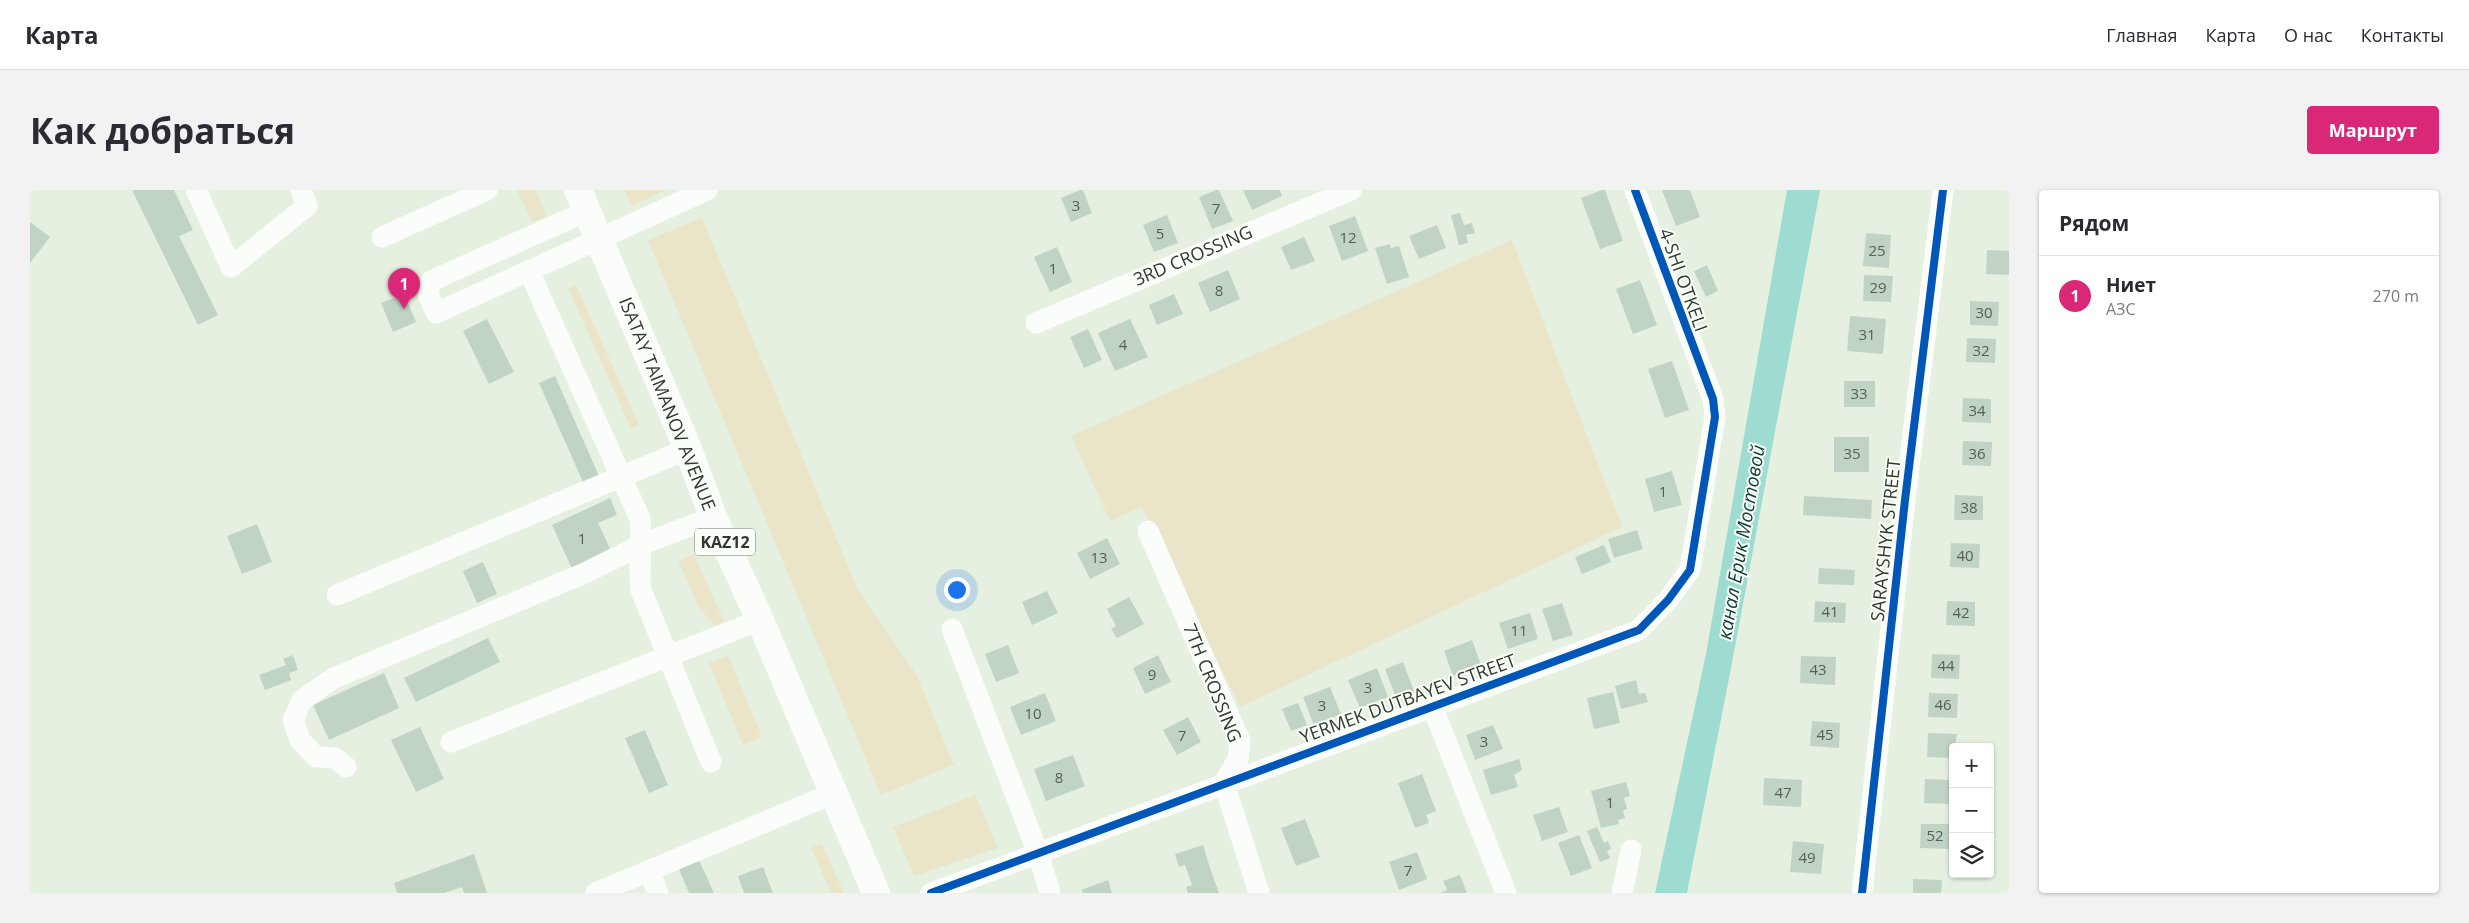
<!DOCTYPE html>
<html lang="ru">
<head>
<meta charset="utf-8">
<style>
  :root { --surface:#fff; --page:#f2f2f3; --text:#2b2b33; --muted:#7c7c81; --line:#e1e1e2; --accent:#db2777 }
  body { margin:0; font-family:"Open Sans",sans-serif; background:var(--page); color:var(--text) }
  .controls { position:absolute; right:15px; bottom:15px; display:grid; overflow:hidden; border-radius:5px; box-shadow:0 1px 4px #0004 }
  .controls button { width:45px; height:45px; display:grid; place-items:center; padding:0; border:0; border-bottom:1px solid var(--line); background:var(--surface); color:var(--text); font:25px sans-serif }
  .you { position:absolute; left:926px; top:399px; width:18px; height:18px; margin:-12px; border:4px solid #fff; border-radius:50%; background:#1a73e8; box-shadow:0 0 0 8px #1a73e833 }
  .badge { display:grid; place-items:center; width:32px; height:32px; border-radius:50%; background:var(--accent); color:#fff; font-size:16px; font-weight:700 }
  .pin { position:absolute; translate:-50% -41px; filter:drop-shadow(0 1px 2px #0008) }
  .pin::after { content:''; position:absolute; top:26px; width:18px; height:15px; background:inherit; clip-path:polygon(0 0,100% 0,50% 100%) }
  .list { margin:0; padding:0; list-style:none }
  h2 { display:flex; justify-content:space-between; align-items:center; height:65px; margin:0; padding:0 20px; font-size:21px }
  h2 small { font-size:16px; font-weight:400; color:var(--muted) }
  .list li { display:grid; grid-template-columns:32px 1fr auto; gap:15px; align-items:center; box-sizing:border-box; height:80px; padding:0 20px; border-top:1px solid var(--line) }
  .list b { display:block; font-size:19px; white-space:nowrap }
  .list p { margin:0; font-size:16px; white-space:nowrap; color:var(--muted) }
  .list em { font-size:16px; font-style:normal; color:var(--muted) }
  .icon { flex:none; width:28px; height:28px; fill:none; stroke:currentColor; stroke-width:2; stroke-linecap:round; stroke-linejoin:round }
  .map { position:relative; flex:none; width:1979px; height:703px; overflow:hidden; border-radius:5px }
  header { display:flex; align-items:center; gap:30px; box-sizing:border-box; height:70px; padding:0 25px; background:var(--surface); border-bottom:1px solid var(--line) }
  header strong { font-size:24px }
  nav { display:flex; gap:28px; margin-inline-start:auto; font-size:18px }
  .intro { display:flex; align-items:center; justify-content:space-between; box-sizing:border-box; height:120px; padding:0 30px }
  h1 { margin:0; font-size:35px }
  .button { padding:12px 22px; border-radius:5px; background:var(--accent); color:#fff; font-size:18px; font-weight:700 }
  main { display:flex; gap:30px; padding:0 30px }
  aside { flex:1; background:var(--surface); border-radius:5px; box-shadow:0 1px 4px #0004 }
  .map>svg:first-child { display:block }
</style>
</head>
<body>
<header>
<strong>Карта</strong>
<nav><a>Главная</a><a>Карта</a><a>О нас</a><a>Контакты</a></nav>
</header>
<div class="intro"><h1>Как добраться</h1><a class="button">Маршрут</a></div>
<main>
<div class="map">
<svg width="1979" height="703" viewBox="0 0 1979 703">
  <rect width="100%" height="100%" fill="#e5f0e0"/>
  <path fill="#eae5c8" d="M487 0H505L517 26 502 32Z
    M594 0H636L602 16Z
    M672 28 828 400 886 484 924 575 851 605 618 50Z
    M1482 50 1592 337 1210 517 1112 317 1080 331 1041 246Z
    M546 95 609 235 601 239 538 98Z
    M664 364 694 431 685 435 670 419 648 371Z
    M698 465 732 547 713 555 679 473Z
    M945 605 968 658 884 686 863 637Z
    M792 654 814 703H801L781 658Z"/>
  <path fill="#9edcd1" d="M1757 0H1790L1702 473 1657 703H1625L1676 464Z"/>
  <path fill="#c1d3c5" d="M102 0H144L163 40 149 46 188 125 168 135Z
    M1050 0H1053L1062 23 1041 32 1031 8Z
    M1186 0H1189L1203 31 1182 39 1169 7Z
    M1213 0H1250L1252 6 1222 20Z
    M1572 0H1575L1593 51 1570 59 1551 8Z
    M1632 0H1660L1670 27 1646 36Z
    M1430 23 1434 35 1442 33 1445 43 1436 45 1438 53 1429 55 1421 25Z
    M1137 25 1148 53 1124 62 1113 35Z
    M1325 26 1338 61 1312 71 1299 36Z
    M0 32 20 47 0 73Z
    M1407 35 1416 58 1389 69 1379 46Z
    M1836 43 1861 45 1859 78 1833 76Z
    M1274 47 1285 71 1261 80 1251 57Z
    M1360 54 1361 58 1369 56 1379 87 1357 94 1345 58Z
    M1027 57 1042 92 1020 102 1004 67Z
    M1957 60 1979 61V85L1956 84Z
    M1677 75 1688 101 1676 107 1664 81Z
    M1198 80 1210 109 1180 122 1168 93Z
    M1834 85 1863 86 1861 112 1833 111Z
    M1610 90 1627 135 1603 144 1586 99Z
    M374 104 386 132 363 142 351 113Z
    M1144 104 1153 124 1127 135 1119 115Z
    M1940 111 1969 112 1968 136 1940 135Z
    M1820 126 1856 129 1853 164 1817 161Z
    M457 129 484 182 459 194 433 141Z
    M1100 129 1118 167 1085 181 1068 143Z
    M1058 139 1072 170 1054 178 1040 147Z
    M1937 148 1966 149 1965 173 1936 172Z
    M1642 171 1659 220 1635 228 1618 179Z
    M525 186 569 286 553 292 509 193Z
    M1814 191H1845V217H1814Z
    M1933 208 1961 209V233L1932 232Z
    M1804 247H1839V282H1804Z
    M1933 251 1962 252 1961 276 1932 275Z
    M1642 281 1652 315 1624 322 1615 289Z
    M1925 305 1953 306V330H1924Z
    M1774 306 1842 310 1841 329 1773 325Z
    M580 308 587 325 568 333 582 363 543 381 522 335Z
    M227 334 242 372 212 384 197 346Z
    M1607 340 1613 359 1584 368 1578 349Z
    M1077 348 1090 374 1060 389 1047 363Z
    M1921 353 1950 354 1949 378 1920 377Z
    M1574 355 1581 372 1552 384 1545 367Z
    M453 372 467 404 447 413 433 381Z
    M1789 378 1825 380 1824 395 1788 394Z
    M1017 401 1028 423 1002 435 992 412Z
    M1099 407 1114 434 1087 448 1081 439 1086 436 1077 419Z
    M1785 411 1816 413 1815 433 1784 432Z
    M1917 411 1945 412V436L1916 435Z
    M1532 413 1543 445 1523 451 1512 419Z
    M1500 423 1508 449 1478 459 1469 433Z
    M458 448 470 472 386 512 374 488Z
    M1442 450 1451 475 1423 486 1414 461Z
    M978 455 989 483 966 492 955 464Z
    M1902 464 1930 465 1929 489 1901 488Z
    M263 465 268 480 259 483 261 490 235 500 229 485 256 475 253 469Z
    M1128 465 1141 492 1115 504 1103 478Z
    M1771 466 1806 467 1805 495 1770 493Z
    M1373 472 1384 501 1366 508 1355 479Z
    M1347 478 1358 507 1330 518 1318 490Z
    M354 483 369 518 299 550 283 515Z
    M1606 490 1609 504 1615 503 1618 512 1591 519 1585 496Z
    M1300 497 1311 524 1284 535 1273 507Z
    M1583 502 1590 533 1564 539 1557 508Z
    M1015 503 1026 531 991 545 980 517Z
    M1899 503 1928 504 1927 528 1898 527Z
    M1268 513 1277 535 1261 541 1252 519Z
    M1158 527 1171 552 1147 565 1133 540Z
    M1782 531 1810 533 1809 558 1780 556Z
    M1463 535 1473 559 1445 570 1436 545Z
    M390 537 414 589 386 602 361 550Z
    M615 540 638 595 619 603 595 548Z
    M1898 543 1927 544 1923 568 1897 567Z
    M1043 565 1055 596 1016 611 1004 579Z
    M1489 569 1492 580 1484 585 1488 597 1461 605 1453 580Z
    M1392 584 1406 621 1396 625 1399 633 1385 638 1368 593Z
    M1734 588 1772 590 1771 617 1733 615Z
    M1895 589 1923 590V614L1894 613Z
    M1596 592 1600 606 1594 608 1597 619 1593 620 1595 628 1588 630 1589 634 1571 638 1561 601Z
    M1529 617 1538 642 1512 651 1503 625Z
    M1275 629 1290 667 1266 676 1251 638Z
    M1891 634H1920L1919 659 1890 658Z
    M1567 637 1574 653 1578 651 1581 659 1577 661 1580 668 1570 672 1557 641Z
    M1549 645 1562 678 1541 686 1528 653Z
    M1763 651 1794 654 1791 684 1760 682Z
    M1173 655 1180 678 1189 703H1158L1156 697 1162 695 1155 675 1149 677 1145 664Z
    M1387 662 1397 689 1369 700 1359 672Z
    M444 664 457 703H434L432 697 414 703H367L364 693Z
    M668 668 684 703H659L648 677Z
    M733 677 743 703H714L708 686Z
    M1430 685 1437 703H1410L1417 700 1413 691Z
    M1883 689 1912 690 1911 703H1883Z
    M1078 690 1082 703H1053L1051 700Z"/>
  <g fill="none" stroke-linecap="round" stroke-linejoin="round">
    <path stroke="#fbfdfa" stroke-width="21" d="M166 0 201 77 277 16 271 0
      M557 21 401 91 398 104 406 123 677 0
      M352 47 457 0
      M499 81 610 329C613 353 608 376 611 400L681 572
      M1006 133 1321 0
      M1118 341 1210 551 1208 569 1194 593 1229 703
      M307 405 658 259
      M922 439 1008 663 1020 703
      M1402 516 1476 703
      M421 552 730 430
      M316 577 305 568 286 567 270 550 263 530 272 510 304 488 555 383 613 354 683 327
      M619 681 628 703
      M566 703 804 603
      M901 703 1609 440 1638 410 1660 380 1685 227 1683 209 1605 0
      M1592 703 1601 660
      M1832 703 1875 310 1913 0"/>
    <path stroke="#fbfdfa" stroke-width="28" d="M548 0 658 259 683 327 730 430 846 703"/>
    <defs>
      <path id="cycleway" d="M901 703 1609 440 1638 410 1660 380 1685 227 1683 209 1605 0
        M1832 703 1875 310 1913 0"/>
    </defs>
    <use href="#cycleway" stroke="#fafef8" stroke-width="11"/>
    <use href="#cycleway" stroke="#0057b8" stroke-width="8"/>
  </g>
  <g text-anchor="middle" stroke-width="4" stroke-linejoin="round" paint-order="stroke">
    <g font-size="15" fill="#545f53">
      <text x="1046" y="21">3</text>
      <text x="1186" y="24">7</text>
      <text x="1130" y="49">5</text>
      <text x="1318" y="53">12</text>
      <text x="1847" y="66">25</text>
      <text x="1023" y="84">1</text>
      <text x="1848" y="103">29</text>
      <text x="1189" y="106">8</text>
      <text x="1954" y="128">30</text>
      <text x="1837" y="150">31</text>
      <text x="1093" y="160">4</text>
      <text x="1951" y="166">32</text>
      <text x="1829" y="209">33</text>
      <text x="1947" y="226">34</text>
      <text x="1822" y="269">35</text>
      <text x="1947" y="269">36</text>
      <text x="1633" y="307">1</text>
      <text x="1939" y="323">38</text>
      <text x="552" y="354">1</text>
      <text x="1935" y="371">40</text>
      <text x="1069" y="373">13</text>
      <text x="1800" y="427">41</text>
      <text x="1931" y="428">42</text>
      <text x="1489" y="446">11</text>
      <text x="1916" y="481">44</text>
      <text x="1788" y="485">43</text>
      <text x="1122" y="490">9</text>
      <text x="1338" y="503">3</text>
      <text x="1913" y="520">46</text>
      <text x="1292" y="521">3</text>
      <text x="1003" y="529">10</text>
      <text x="1795" y="550">45</text>
      <text x="1152" y="551">7</text>
      <text x="1454" y="557">3</text>
      <text x="1029" y="593">8</text>
      <text x="1753" y="608">47</text>
      <text x="1580" y="618">1</text>
      <text x="1905" y="651">52</text>
      <text x="1777" y="673">49</text>
      <text x="1378" y="686">7</text>
    </g>
    <rect fill="#fafef8" stroke="#6d736a" stroke-width="1" x="665" y="338.5" width="60" height="27" rx="4"/>
    <g font-size="16" font-weight="bold" fill="#30382d">
      <text x="695" y="358">KAZ12</text>
    </g>
    <g font-size="18" fill="#30382d" stroke="#fafef8">
      <text transform="translate(1163 66) rotate(-23)" y="6">3RD CROSSING</text>
      <text transform="translate(1653 90) rotate(70)" y="6">4-SHI OTKELI</text>
      <text transform="translate(637 214) rotate(68)" y="6">ISATAY TAIMANOV AVENUE</text>
      <text transform="translate(1856 350) rotate(-84)" y="6">SARAYSHYK STREET</text>
      <text transform="translate(1182 493) rotate(68)" y="6">7TH CROSSING</text>
      <text transform="translate(1378 509) rotate(-20)" y="6">YERMEK DUTBAYEV STREET</text>
    </g>
    <g font-size="19" font-style="italic" fill="#0d3733" stroke="#fafef8">
      <text transform="translate(1711 352) rotate(-80)" y="7">канал Ерик Мостовой</text>
    </g>
  </g>
</svg>
<div class="controls">
<button>+</button>
<button>−</button>
<button><svg class="icon" aria-label="layers" viewBox="0 0 24 24"><path d="M12 4l9 5-9 5-9-5zM3 14l9 5 9-5"/></svg></button>
</div>
<div class="you"></div>
<div class="pin badge" style="left:374px;top:119px">1</div>
</div>
<aside>
<h2>Рядом<small></small></h2>
<ul class="list">
<li><span class="badge">1</span><div><b>Ниет</b><p>АЗС</p></div><em>270 m</em></li>
</ul>
</aside>
</main>
</body>
</html>
